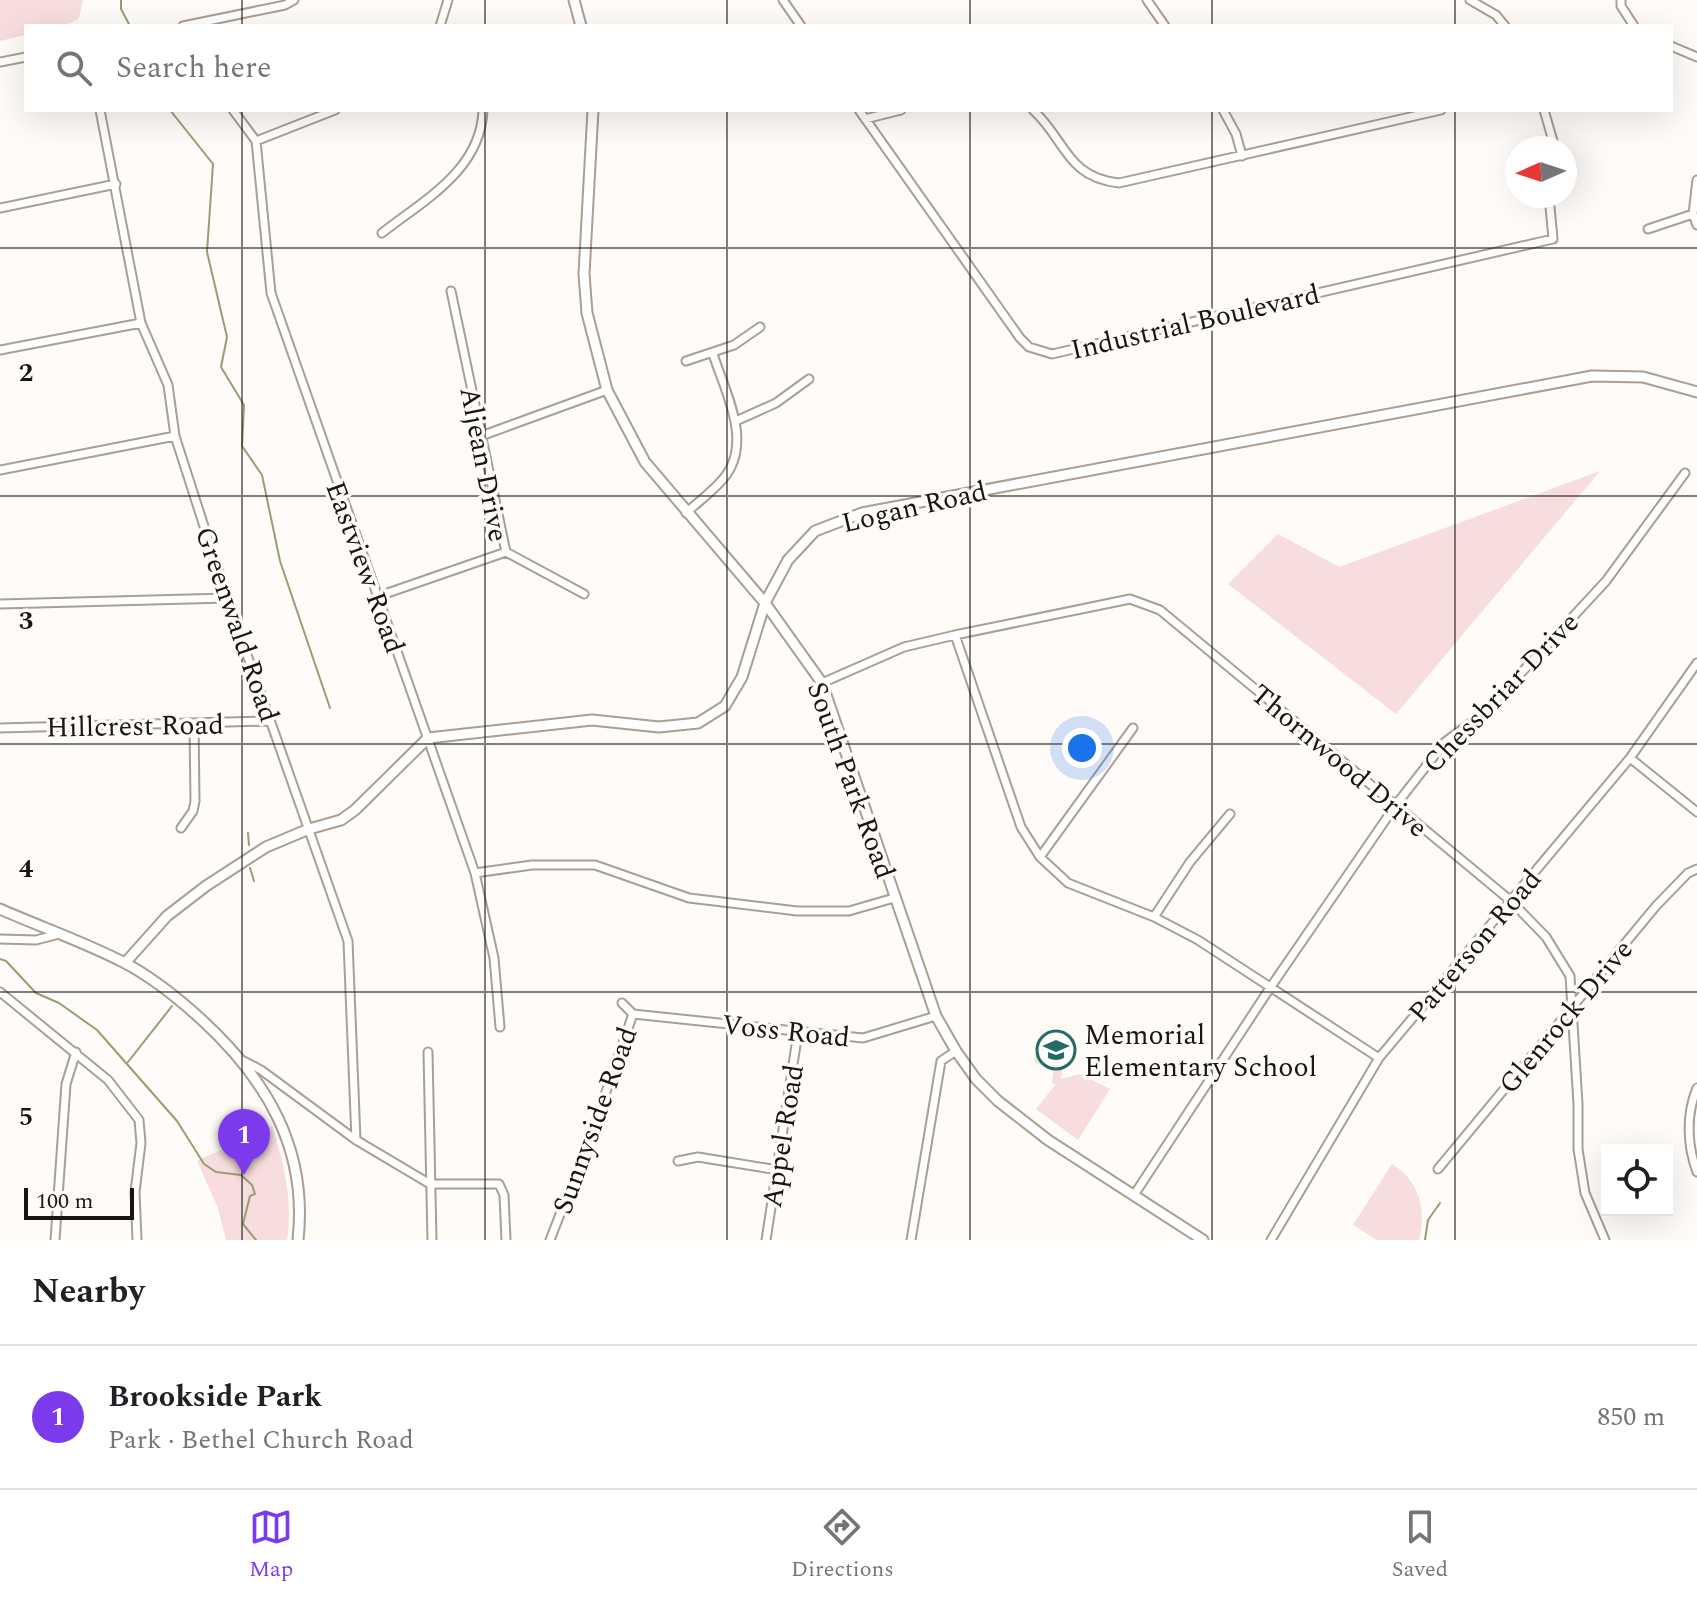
<!DOCTYPE html>
<html lang="en">
<head>
<meta charset="utf-8">
<style>
  :root { --surface:#fff; --page:#f2f2f2; --text:#202124; --muted:#757577; --line:#e0e0e0; --accent:#7c3aed }
  body { margin:0; font-family:Spectral,serif; background:var(--page); color:var(--text) }
  .controls { position:absolute; right:24px; bottom:24px; display:grid; overflow:hidden; border-radius:0px; box-shadow:0 8px 32px #0002 }
  .controls button { width:72px; height:72px; display:grid; place-items:center; padding:0; border:0; border-bottom:2px solid var(--line); background:var(--surface); color:var(--text); font:40px sans-serif }
  .compass { position:absolute; left:1505px; top:136px; width:72px; height:72px; border-radius:50%; background:var(--surface); box-shadow:0 8px 32px #0002; rotate:267deg }
  .scale { position:absolute; left:24px; bottom:20px; width:110px; box-sizing:border-box; padding-left:8px; border:4px solid #191510; border-top:0; font-size:22px; line-height:28px; white-space:nowrap; color:#191510; -webkit-text-stroke:6px #fefbf8; paint-order:stroke }
  .you { position:absolute; left:1082px; top:748px; width:28px; height:28px; margin:-20px; border:6px solid #fff; border-radius:50%; background:#1a73e8; box-shadow:0 0 0 12px #1a73e833 }
  .badge { display:grid; place-items:center; width:52px; height:52px; border-radius:50%; background:var(--accent); color:#fff; font-size:26px; font-weight:700 }
  .pin { position:absolute; translate:-50% -66px; filter:drop-shadow(0 2px 4px #0008) }
  .pin::after { content:''; position:absolute; top:42px; width:28px; height:24px; background:inherit; clip-path:polygon(0 0,100% 0,50% 100%) }
  .list { margin:0; padding:0; list-style:none }
  h2 { display:flex; justify-content:space-between; align-items:center; height:104px; margin:0; padding:0 32px; font-size:34px }
  h2 small { font-size:26px; font-weight:400; color:var(--muted) }
  .list li { display:grid; grid-template-columns:52px 1fr auto; gap:24px; align-items:center; box-sizing:border-box; height:144px; padding:0 32px; border-top:2px solid var(--line) }
  .list b { display:block; font-size:30px; white-space:nowrap }
  .list p { margin:0; font-size:26px; white-space:nowrap; color:var(--muted) }
  .list em { font-size:26px; font-style:normal; color:var(--muted) }
  .icon { flex:none; width:44px; height:44px; fill:none; stroke:currentColor; stroke-width:2; stroke-linecap:round; stroke-linejoin:round }
  .map { position:relative; flex:none; width:1697px; height:1240px; overflow:hidden }
  .search { position:absolute; background:var(--surface); box-shadow:0 8px 32px #0002; left:24px; right:24px; top:24px; height:88px; display:flex; align-items:center; gap:20px; box-sizing:border-box; padding:0 28px; border-radius:0px; color:var(--muted); font-size:30px }
  .sheet { height:248px; background:var(--surface) }
  nav { display:flex; justify-content:space-around; align-items:center; box-sizing:border-box; height:112px; border-top:2px solid var(--line); background:var(--surface); font-size:22px; color:var(--muted) }
  nav a { display:grid; justify-items:center; gap:4px }
  nav .on { color:var(--accent) }
  .map>svg:first-child { display:block }
</style>
</head>
<body>
<div class="map">
<svg width="1697" height="1240" viewBox="0 0 1697 1240">
  <rect width="100%" height="100%" fill="#fefbf8"/>
  <path fill="#f7dddd" d="M0 0H83L79 18C64 30 43 26 26 26V35L0 41Z
    M1600 471 1396 714 1228 584 1278 534 1339 567Z
    M1035 1054 1064 1060 1061 1079 1080 1074 1110 1089 1078 1140 1036 1109 1056 1084 1052 1083 1054 1068 1035 1063Z
    M272 1126C284 1163 293 1201 287 1240H226L218 1208 197 1161Z
    M1392 1164C1419 1180 1427 1210 1419 1240H1377L1353 1225Z"/>
  <g fill="none" stroke-linecap="round" stroke-linejoin="round">
    <path stroke="#989e73" stroke-width="2" d="M121 0V9L130 26
      M170 110 213 164 207 252 227 337 221 367 244 405 242 446 262 475 280 561 330 708
      M248 833 249 845
      M250 868 254 881
      M0 959 6 961 36 993 59 1003 97 1030 177 1121 204 1164 216 1172 241 1175 252 1185 255 1194 250 1196 243 1224 256 1240
      M128 1062 172 1006
      M1425 1240 1428 1220 1440 1203"/>
    <defs>
      <path id="street" d="M783 0 801 26
        M1147 0 1165 26
        M1470 0 1496 15 1505 26
        M1621 0V6L1634 26
        M183 26 285 5 294 0
        M440 26 448 0
        M1671 46 1697 57
        M0 62 26 57
        M100 110 141 323 168 385 175 436 227 598 348 941 356 1140
        M233 110 256 141 271 293 475 873 494 958 500 1027
        M859 110 1020 338 1029 347 1052 354 1553 239 1549 196
        M1033 110C1066 140 1066 177 1119 183L1441 110
        M1223 110 1236 134 1242 156
        M1544 110 1555 148
        M865 119 901 110
        M256 141 335 110
        M1697 180 1693 214 1697 225
        M0 208 116 184
        M1648 229 1693 214
        M382 233C424 200 481 170 483 110
        M0 350 141 323
        M686 361 734 345 760 327
        M736 421 776 403 809 379
        M481 436 607 390
        M0 470 175 436
        M686 513C698 502 713 491 723 479 754 443 725 392 713 354
        M506 552 584 594
        M376 597 506 552 451 291
        M0 604 227 598
        M955 635 1021 827 1040 857 1068 883 1154 917 1198 940 1379 1058
        M822 683 904 647 955 635 1130 599 1160 610 1511 901 1546 937 1570 976 1578 1104V1149L1585 1193 1605 1240
        M0 728 270 721
        M1630 758 1697 812
        M181 828 193 811 195 801 194 723
        M1040 857 1133 728
        M475 873 532 865H595L689 898 797 911H849L894 898
        M1154 917 1190 862 1230 814
        M0 939 36 940 59 934
        M0 992 108 1080 139 1120 141 1143 135 1192 137 1240
        M622 1003 633 1014
        M633 1014 863 1038 936 1016
        M428 1052 432 1240
        M244 1061 261 1070 356 1140 430 1184H499L504 1195 506 1240
        M1697 1088C1686 1114 1687 1145 1697 1172
        M678 1161 698 1157 778 1170
        M1438 1169 1656 906 1688 873 1697 869
        M1134 1195 1270 988 1395 806 1445 742 1484 713 1606 581 1685 473
        M55 1240 66 1084 76 1052
        M550 1240 591 1135 633 1014
        M766 1240 798 1032
        M911 1240 941 1061 956 1051
        M1271 1240 1379 1058 1630 758 1697 663"/>
      <path id="secondary" d="M574 0 581 26
        M593 110 584 274 587 313 607 390 645 462 765 603 822 683 936 1016 956 1051 976 1079 998 1101 1048 1140 1203 1240
        M0 909C41 927 84 942 123 962 152 977 178 998 202 1020 267 1080 308 1149 298 1240
        M125 963 167 916 206 886 266 847 309 829 341 820 355 810 428 738 592 720 659 727 698 723 725 706 742 677 765 603 788 560 815 531 862 513 1592 376 1643 377 1697 392"/>
    </defs>
    <use href="#street" stroke="#ab9e92" stroke-width="11"/>
    <use href="#secondary" stroke="#ab9e92" stroke-width="13"/>
    <use href="#street" stroke="#fff" stroke-width="7"/>
    <use href="#secondary" stroke="#fff" stroke-width="9"/>
  </g>
  <path fill="none" stroke="#191510" stroke-width="2" stroke-opacity="0.55" d="M242 0V26M485 0V26M727 0V26M970 0V26M1212 0V26M1455 0V26M242 110V1240M485 110V1240M727 110V1240M970 110V1240M1212 110V1240M1455 110V1240M0 248H1697M0 496H1697M0 744H1697M0 992H1697"/>
  <defs>
    <symbol id="school-ring" viewBox="-11 -11 22 22"><circle r="9.5" fill="#fefbf8" stroke="#216c69" stroke-width="1.5"/><path d="M0-5L7-2L0 1L-7-2ZM-4 1L0 2.5L4 1V4Q0 6-4 4Z" fill="#216c69"/></symbol>
  </defs>
  <g fill-rule="evenodd">
    <use href="#school-ring" x="1034" y="1028" width="44" height="44"/>
  </g>
  <g text-anchor="middle" stroke-width="7" stroke-linejoin="round" paint-order="stroke">
    <g font-size="28" fill="#191510" stroke="#fefbf8">
      <text transform="translate(1195 321) rotate(-13)" y="10">Industrial Boulevard</text>
      <text transform="translate(485 464) rotate(79)" y="10">Aljean Drive</text>
      <text transform="translate(914 506) rotate(-13)" y="10">Logan Road</text>
      <text transform="translate(366 567) rotate(70)" y="10">Eastview Road</text>
      <text transform="translate(238 624) rotate(71)" y="10">Greenwald Road</text>
      <text transform="translate(1500 692) rotate(-46)" y="10">Chessbriar Drive</text>
      <text transform="translate(135 725) rotate(-1)" y="10">Hillcrest Road</text>
      <text transform="translate(1340 760) rotate(40)" y="10">Thornwood Drive</text>
      <text transform="translate(852 780) rotate(70)" y="10">South Park Road</text>
      <text transform="translate(1474 945) rotate(-50)" y="10">Patterson Road</text>
      <text transform="translate(1565 1016) rotate(-50)" y="10">Glenrock Drive</text>
      <text transform="translate(786 1030) rotate(6)" y="10">Voss Road</text>
      <text transform="translate(594 1120) rotate(-70)" y="10">Sunnyside Road</text>
      <text transform="translate(782 1136) rotate(-81)" y="10">Appel Road</text>
    </g>
    <g font-size="28" fill="#191510" stroke="#fefbf8" text-anchor="start">
      <text x="1084" y="1044">Memorial<tspan x="1084" dy="32">Elementary School</tspan></text>
    </g>
  </g>
  <g font-size="26" text-anchor="middle" font-weight="bold" fill="#191510" stroke="#fefbf8" stroke-width="7" stroke-linejoin="round" paint-order="stroke">
    <text x="26" y="381">2</text>
    <text x="26" y="629">3</text>
    <text x="26" y="877">4</text>
    <text x="26" y="1125">5</text>
  </g>
</svg>
<div class="controls">
<button><svg class="icon" aria-label="locate" viewBox="0 0 24 24"><circle cx="12" cy="12" r="6"/><path d="M12 2v4M12 18v4M2 12h4M18 12h4"/></svg></button>
</div>
<svg class="compass" viewBox="-18 -18 36 36"><path d="M0-13l5 13h-10z" fill="#e53935"/><path d="M0 13l5-13h-10z" fill="#757577"/></svg>
<div class="scale">100 m</div>
<div class="you"></div>
<div class="pin badge" style="left:244px;top:1175px">1</div>
<div class="search"><svg class="icon" aria-label="search" viewBox="0 0 24 24"><circle cx="10" cy="10" r="6"/><path d="M15 15l6 6"/></svg>Search here</div>
</div>
<section class="sheet">
<h2>Nearby<small></small></h2>
<ul class="list">
<li><span class="badge">1</span><div><b>Brookside Park</b><p>Park · Bethel Church Road</p></div><em>850 m</em></li>
</ul>
</section>
<nav>
<a class="on"><svg class="icon" aria-label="map" viewBox="0 0 24 24"><path d="M3 6l6-2 6 2 6-2v14l-6 2-6-2-6 2zM9 4v14M15 6v14"/></svg>Map</a>
<a><svg class="icon" aria-label="directions" viewBox="0 0 24 24"><path d="M12 3l9 9-9 9-9-9zM9 14v-3h6M13 9l2 2-2 2"/></svg>Directions</a>
<a><svg class="icon" aria-label="saved" viewBox="0 0 24 24"><path d="M7 4h10v16l-5-4-5 4z"/></svg>Saved</a>
</nav>
</body>
</html>
